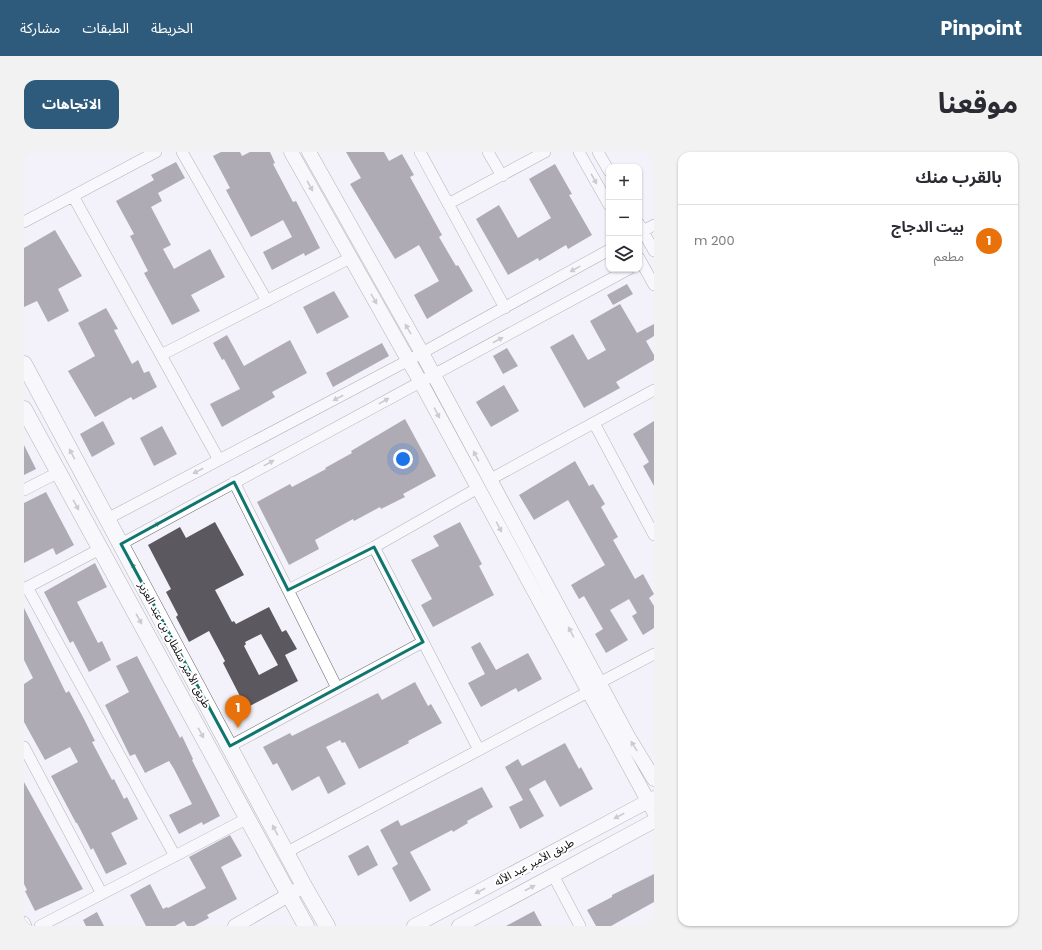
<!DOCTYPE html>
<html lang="ar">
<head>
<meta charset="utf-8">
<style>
  :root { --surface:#fff; --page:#f2f2f3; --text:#2b2b33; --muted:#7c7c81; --line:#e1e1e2; --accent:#2e5b7b }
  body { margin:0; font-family:Poppins,"Noto Sans Arabic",sans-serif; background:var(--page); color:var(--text); direction:rtl }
  .controls { position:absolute; right:12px; top:12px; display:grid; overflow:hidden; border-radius:8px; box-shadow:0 1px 3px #0004 }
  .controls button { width:36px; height:36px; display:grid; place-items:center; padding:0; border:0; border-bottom:1px solid var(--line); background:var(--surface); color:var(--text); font:20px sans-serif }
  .you { position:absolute; left:379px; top:307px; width:14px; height:14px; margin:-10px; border:3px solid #fff; border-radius:50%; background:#1a73e8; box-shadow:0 0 0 6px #1a73e833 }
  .badge { display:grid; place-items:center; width:26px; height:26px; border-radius:50%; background:var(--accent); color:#fff; font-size:13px; font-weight:700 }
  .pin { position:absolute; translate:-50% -33px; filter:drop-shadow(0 1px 2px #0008) }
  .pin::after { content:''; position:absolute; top:21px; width:14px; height:12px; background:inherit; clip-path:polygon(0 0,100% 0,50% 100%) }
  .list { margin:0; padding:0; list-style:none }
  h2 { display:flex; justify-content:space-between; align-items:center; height:52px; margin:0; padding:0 16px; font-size:17px }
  h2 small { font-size:13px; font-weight:400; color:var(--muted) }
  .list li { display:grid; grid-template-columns:26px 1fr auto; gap:12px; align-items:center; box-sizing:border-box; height:72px; padding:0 16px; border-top:1px solid var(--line) }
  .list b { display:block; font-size:15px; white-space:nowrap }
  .list p { margin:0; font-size:13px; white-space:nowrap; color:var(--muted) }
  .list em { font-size:13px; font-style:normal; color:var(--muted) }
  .icon { flex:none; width:22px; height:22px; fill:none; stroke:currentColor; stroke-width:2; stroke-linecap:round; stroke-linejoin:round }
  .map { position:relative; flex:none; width:630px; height:774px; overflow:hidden; direction:ltr; border-radius:12px }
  header { display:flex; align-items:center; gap:24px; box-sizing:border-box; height:56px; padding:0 20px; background:var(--accent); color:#fff }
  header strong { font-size:19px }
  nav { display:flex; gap:22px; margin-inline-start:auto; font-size:14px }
  .intro { display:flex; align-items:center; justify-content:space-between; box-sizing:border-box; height:96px; padding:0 24px }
  h1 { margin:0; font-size:28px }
  .button { padding:10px 18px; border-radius:12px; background:var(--accent); color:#fff; font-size:14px; font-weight:700 }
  main { display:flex; gap:24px; padding:0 24px }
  aside { flex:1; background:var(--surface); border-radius:12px; box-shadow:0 1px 3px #0004 }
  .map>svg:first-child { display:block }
</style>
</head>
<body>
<header>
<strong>Pinpoint</strong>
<nav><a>الخريطة</a><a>الطبقات</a><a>مشاركة</a></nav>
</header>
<div class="intro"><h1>موقعنا</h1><a class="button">الاتجاهات</a></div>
<main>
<aside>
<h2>بالقرب منك<small></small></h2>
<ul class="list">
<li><span class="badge" style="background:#e8710a">1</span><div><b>بيت الدجاج</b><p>مطعم</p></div><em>200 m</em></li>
</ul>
</aside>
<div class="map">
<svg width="630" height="774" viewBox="0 0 630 774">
  <rect width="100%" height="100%" fill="#f3f1f9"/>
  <path fill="#5c585f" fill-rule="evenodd" d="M197 0H216L218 4 226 0H246L251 11 249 12 269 50 272 49 296 96 281 104 280 101 248 118 239 100 268 85 259 68 227 85 202 38 206 36 189 4Z
    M322 0H360L365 9 378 2 390 23 386 25 418 83 415 85 432 114 434 113 449 139 403 167 390 143 415 129 395 93 371 107 326 32 337 26Z
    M152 10 161 26 134 41 138 49 127 55 147 93 139 97 150 117 186 97 201 125 167 143 176 159 148 173 120 121 124 119 106 84 110 82 92 49 130 28 127 23Z
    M531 12 548 42 545 43 568 83 544 97 542 93 515 109 514 106 484 123 452 67 475 53 494 86 527 66 505 27Z
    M31 78 58 124 34 137 45 159 24 170 13 149 0 155V96Z
    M603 132 609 142 589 153 583 143Z
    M310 139 325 165 293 182 279 155Z
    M596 152 613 181 630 172V184L622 189 630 203V208L592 230 596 236 560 256 526 195 549 182 564 208 582 198 566 169Z
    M82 156 94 177 90 178 108 212 114 208 120 221 125 219 133 235 109 248 107 245 71 265 44 219 71 204 54 171Z
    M203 183 220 214 266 188 283 221 248 240 251 245 198 275 186 252 216 237 200 207 198 208 189 191Z
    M358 191 365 204 309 235 302 221Z
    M483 196 494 214 479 222 469 204Z
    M480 233 495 259 467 275 452 250Z
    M381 267 412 324 379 342 381 345 357 357 356 355 330 369 329 367 291 388 295 397 265 413 233 350 266 332 268 335 302 317 301 316 328 301 327 299Z
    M79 269 91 292 68 305 56 282Z
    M630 269V334L619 314 625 310 609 282Z
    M138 274 153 302 130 314 116 286Z
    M0 293 12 317 0 323Z
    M551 309 565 334 569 332 581 352 577 355 594 385 589 388 611 427 619 422 630 442 625 446 630 454V476L619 483 608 464 613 461 605 447 586 458 604 488 582 501 571 482 579 477 560 444 555 447 547 433 581 413 544 348 510 368 495 343Z
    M22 340 50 393 32 403 29 396 0 411V351Z
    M191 370 220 423 191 438 208 470 210 469 212 472 245 455 258 480 262 478 273 497 261 503 274 529 222 556 199 511 201 509 185 479 165 490 152 465 154 463 142 440 147 437 124 393 156 375 162 386ZM237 482 254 513 235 523 220 494 222 492 221 490Z
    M436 370 458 412 455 414 470 443 409 475 397 453 408 447 387 408 415 394 409 384Z
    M71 411 83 435 53 450 74 491 78 489 87 508 65 520 49 489 46 491 20 440Z
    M0 456 42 541 45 539 60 567 71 589 68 590 88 628 90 627 100 647 103 645 114 667 87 681 103 712 82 722 69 696 67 698 53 671H52L27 624 54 610 46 595 21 608 0 570V532L9 526 0 508Z
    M456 490 472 518 504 501 518 527 494 540 492 536 457 555 444 531 461 522 447 495Z
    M113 504 156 586 158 584 169 607 168 608 196 664 179 673 178 670 155 682 145 663 168 652 150 617 145 609 121 621 111 602 106 604 81 553 105 540 92 514Z
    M391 530 404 554 407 552 418 571 384 589 385 591 335 617 321 590 318 591 316 588 302 595 322 632 304 642 295 624 268 639 253 611 249 613 239 595 266 581 268 584 354 541 358 548Z
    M541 591 555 617 557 615 569 637 536 655 521 628 505 637 520 664 496 677 485 655 499 648 481 615 494 607 498 614Z
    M0 630 59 737 11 759 1 739 3 738 0 732Z
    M458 635 469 655 443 669 444 671 429 680 428 678 386 700 407 738 386 750 368 716 374 712 356 678 374 668 377 674Z
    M206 683 218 704 197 715 213 747 183 763 185 766 170 774H163L160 769 151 774H122L106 743 126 732 139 757 143 755 144 756 182 736 165 705Z
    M344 693 354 713 334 724 324 704Z
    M630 722V750L587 774H572L563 758 588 745V743Z
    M510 759 518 774H482Z
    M73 760 80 774H62L59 768Z"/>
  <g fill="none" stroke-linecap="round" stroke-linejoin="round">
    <defs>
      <path id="minor" d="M158 0 243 149
        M396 0 481 156
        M464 0 478 24
        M555 0 585 53
        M574 0 585 19
        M49 44 195 308
        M424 52 521 0
        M0 70 132 0
        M615 72 630 99
        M615 81 630 73
        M615 106 630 133
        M137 203 326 106
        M570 271 630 383
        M465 328 630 238
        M210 330 313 536
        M0 338 35 320
        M83 367 385 208 585 98
        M97 392 605 117
        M350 395 455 598
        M3 435 151 704
        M0 437 76 397
        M264 438 350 395 454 336
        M575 531 630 502
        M206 594 399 490
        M0 595 78 742
        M263 700 564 540
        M529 723 556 774
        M0 770 2 774
        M16 774 224 666"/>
      <path id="tertiary" d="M267 0 396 229 630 660
        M285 0 398 201 605 586 630 627
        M211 774 280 734
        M390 774 630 646
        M435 774 630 669"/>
      <path id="secondary" d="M0 212 280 734 303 774
        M0 257 282 774"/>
    </defs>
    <use href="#minor" stroke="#69676e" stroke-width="12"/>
    <use href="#tertiary" stroke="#69676e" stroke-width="15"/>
    <use href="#secondary" stroke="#69676e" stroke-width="17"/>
    <use href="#minor" stroke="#fff" stroke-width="11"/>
    <use href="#tertiary" stroke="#fff" stroke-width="14"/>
    <use href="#secondary" stroke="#fff" stroke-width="16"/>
  </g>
  <defs><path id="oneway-solid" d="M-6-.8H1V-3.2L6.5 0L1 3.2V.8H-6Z"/></defs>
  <g fill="#9e9d9f">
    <use href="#oneway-solid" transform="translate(570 27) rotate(61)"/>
    <use href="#oneway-solid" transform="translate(286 34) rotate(61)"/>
    <use href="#oneway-solid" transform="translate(551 117) rotate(151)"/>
    <use href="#oneway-solid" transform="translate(350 147) rotate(60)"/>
    <use href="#oneway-solid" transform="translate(384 177) rotate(-120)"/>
    <use href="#oneway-solid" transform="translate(474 188) rotate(-28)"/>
    <use href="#oneway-solid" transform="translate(314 246) rotate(152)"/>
    <use href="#oneway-solid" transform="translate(360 249) rotate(-29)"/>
    <use href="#oneway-solid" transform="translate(413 261) rotate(62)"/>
    <use href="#oneway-solid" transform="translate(48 302) rotate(-118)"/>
    <use href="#oneway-solid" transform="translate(452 304) rotate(-118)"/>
    <use href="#oneway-solid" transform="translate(245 311) rotate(-29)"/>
    <use href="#oneway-solid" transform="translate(174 319) rotate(152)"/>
    <use href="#oneway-solid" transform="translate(52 353) rotate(61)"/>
    <use href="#oneway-solid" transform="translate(131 373) rotate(-29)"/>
    <use href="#oneway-solid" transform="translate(475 375) rotate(62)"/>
    <use href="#oneway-solid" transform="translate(110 416) rotate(-118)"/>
    <use href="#oneway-solid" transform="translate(115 467) rotate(61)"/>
    <use href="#oneway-solid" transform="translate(547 480) rotate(-118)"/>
    <use href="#oneway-solid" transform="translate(177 581) rotate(61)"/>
    <use href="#oneway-solid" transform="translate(610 594) rotate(-122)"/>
    <use href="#oneway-solid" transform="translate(595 664) rotate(152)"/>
    <use href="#oneway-solid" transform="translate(251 678) rotate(-118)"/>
    <use href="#oneway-solid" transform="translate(506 736) rotate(-28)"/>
    <use href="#oneway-solid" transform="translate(456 739) rotate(152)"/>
  </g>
  <path d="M0 0H630V774H0ZM210 330 264 438 350 395 399 490 206 594 97 392Z" fill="#f3f1f9" fill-opacity=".55" fill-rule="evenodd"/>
  <path fill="none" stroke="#0f766e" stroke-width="3" stroke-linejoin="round" d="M210 330 264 438 350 395 399 490 206 594 97 392Z"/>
  <g text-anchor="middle" stroke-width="4" stroke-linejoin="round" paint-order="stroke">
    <g font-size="11" fill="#0c0b0e" stroke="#fff">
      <text transform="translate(151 493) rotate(62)" y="4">طريق الأمير سلطان بن عبد العزيز</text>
      <text transform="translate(510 710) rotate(-28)" y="4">طريق الأمير عبد الأله</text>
    </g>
  </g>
</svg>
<div class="controls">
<button>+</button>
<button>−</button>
<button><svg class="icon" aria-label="layers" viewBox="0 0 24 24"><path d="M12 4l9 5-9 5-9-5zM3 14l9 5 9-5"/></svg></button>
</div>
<div class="you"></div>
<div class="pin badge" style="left:214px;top:576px;background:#e8710a">1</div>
</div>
</main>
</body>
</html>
